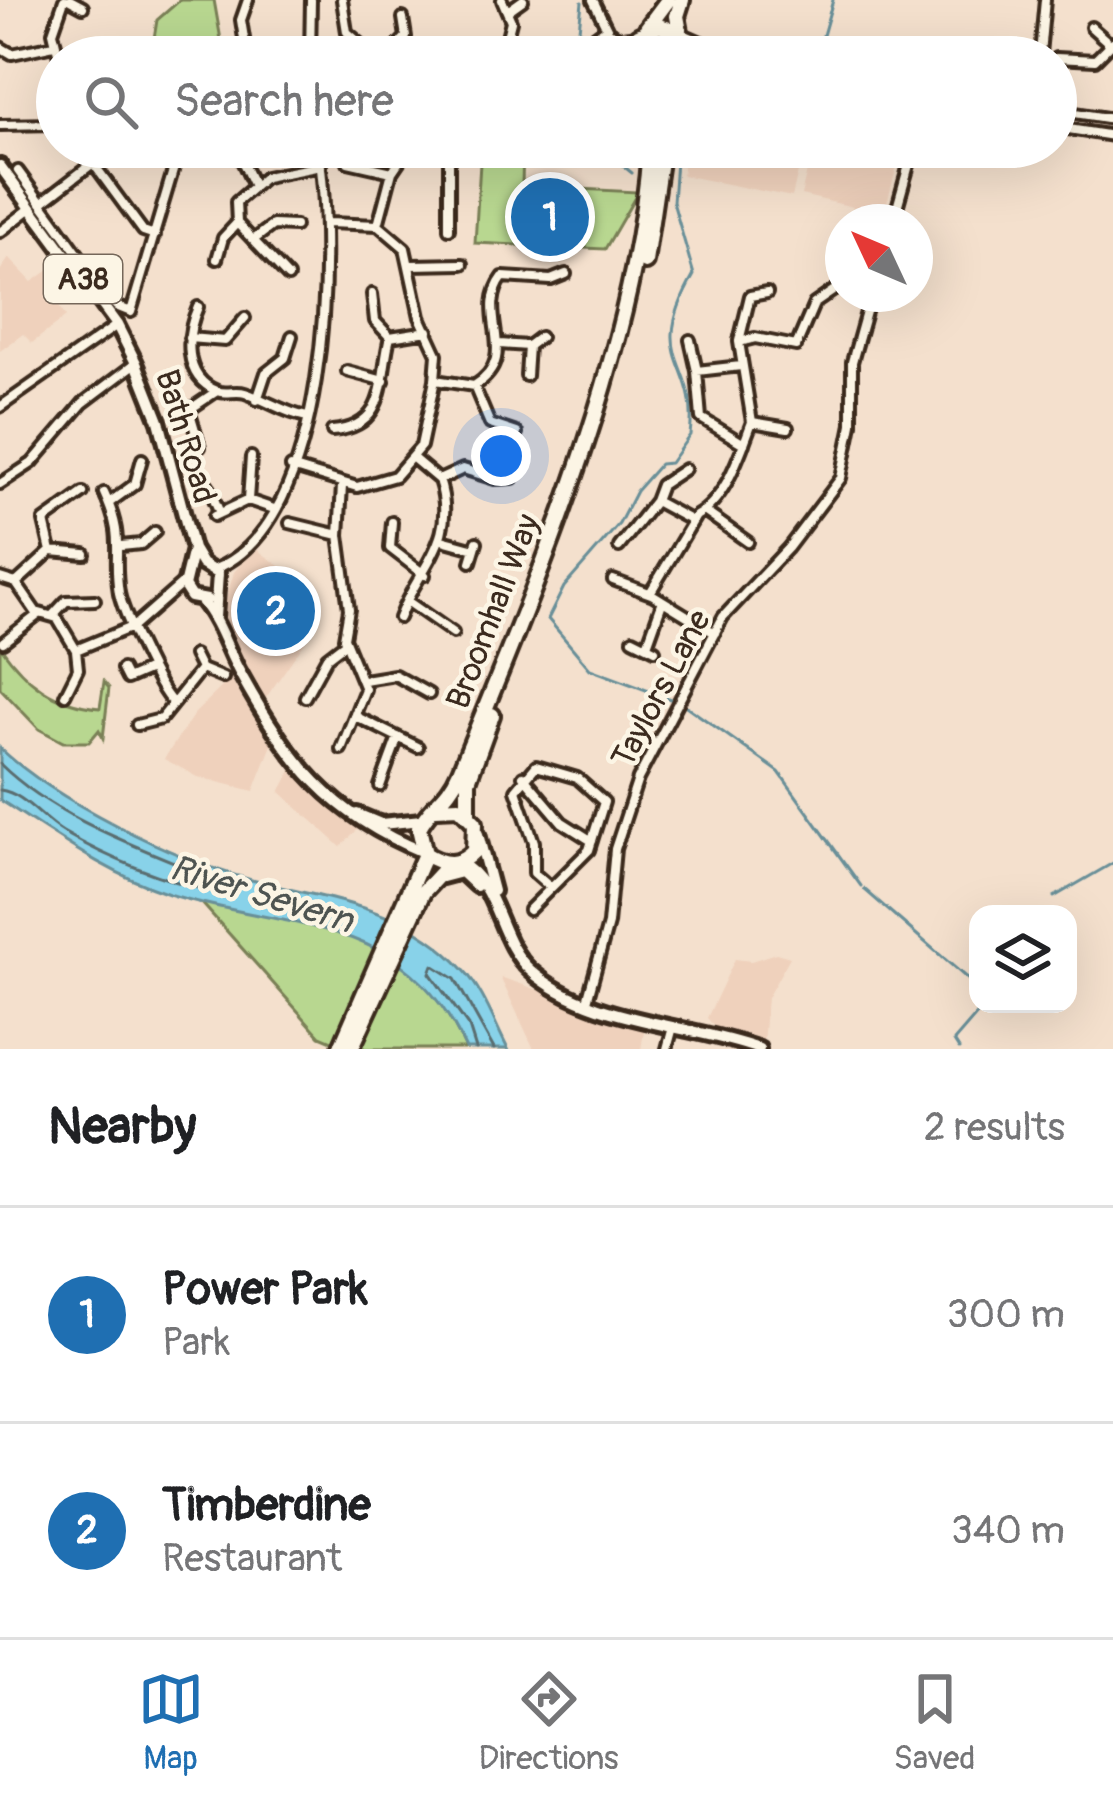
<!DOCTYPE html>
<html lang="en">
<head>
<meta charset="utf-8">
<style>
  :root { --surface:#fff; --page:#f2f2f2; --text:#202124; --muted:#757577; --line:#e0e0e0; --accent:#1f6fb2 }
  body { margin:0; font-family:Pangolin,sans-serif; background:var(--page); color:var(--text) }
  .controls { position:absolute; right:36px; bottom:36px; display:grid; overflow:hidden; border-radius:24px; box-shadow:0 12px 48px #0002 }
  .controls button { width:108px; height:108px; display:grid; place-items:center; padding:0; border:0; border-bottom:3px solid var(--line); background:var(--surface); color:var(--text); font:60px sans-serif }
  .compass { position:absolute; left:825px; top:204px; width:108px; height:108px; border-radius:50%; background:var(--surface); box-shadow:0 12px 48px #0002; rotate:314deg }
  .you { position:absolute; left:501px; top:456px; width:42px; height:42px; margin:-30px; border:9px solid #fff; border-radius:50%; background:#1a73e8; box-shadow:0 0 0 18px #1a73e833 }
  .badge { display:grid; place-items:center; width:78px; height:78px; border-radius:50%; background:var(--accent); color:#fff; font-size:39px; font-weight:700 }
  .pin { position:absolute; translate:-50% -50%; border:6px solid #fff; box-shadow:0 3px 12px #0006 }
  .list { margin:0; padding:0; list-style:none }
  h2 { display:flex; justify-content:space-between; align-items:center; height:156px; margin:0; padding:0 48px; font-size:51px }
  h2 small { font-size:39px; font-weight:400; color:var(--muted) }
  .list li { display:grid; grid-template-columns:78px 1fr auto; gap:36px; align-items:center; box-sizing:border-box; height:216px; padding:0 48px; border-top:3px solid var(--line) }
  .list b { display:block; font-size:45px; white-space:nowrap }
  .list p { margin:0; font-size:39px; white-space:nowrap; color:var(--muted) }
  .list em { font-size:39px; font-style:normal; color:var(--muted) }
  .icon { flex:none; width:66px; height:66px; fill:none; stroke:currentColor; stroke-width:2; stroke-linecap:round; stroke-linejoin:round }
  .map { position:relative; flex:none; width:1113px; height:1049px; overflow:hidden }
  .search { position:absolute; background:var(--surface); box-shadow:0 12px 48px #0002; left:36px; right:36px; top:36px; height:132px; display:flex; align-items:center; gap:30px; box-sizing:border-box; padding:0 42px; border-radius:66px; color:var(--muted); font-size:45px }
  .sheet { height:588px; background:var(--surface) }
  nav { display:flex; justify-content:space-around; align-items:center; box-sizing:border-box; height:168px; border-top:3px solid var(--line); background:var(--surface); font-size:33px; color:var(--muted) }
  nav a { display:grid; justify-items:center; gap:6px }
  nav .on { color:var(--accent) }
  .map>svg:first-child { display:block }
</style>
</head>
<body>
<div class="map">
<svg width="1113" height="1049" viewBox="0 0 1113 1049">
  <rect width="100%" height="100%" fill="#f4e0cd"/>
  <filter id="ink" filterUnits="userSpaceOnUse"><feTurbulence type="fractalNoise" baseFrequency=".00833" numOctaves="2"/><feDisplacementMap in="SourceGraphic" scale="24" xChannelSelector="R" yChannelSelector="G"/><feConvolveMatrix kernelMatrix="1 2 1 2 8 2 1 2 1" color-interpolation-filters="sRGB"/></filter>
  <g filter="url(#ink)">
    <path fill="#efd1bc" d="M685 147H804L792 197 682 175Z
      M813 147H902L884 214 801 195Z
      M9 258 32 282 63 260 84 289 59 307 66 317 32 343 23 334 0 351V271Z
      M255 548 313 590 308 613 318 623 263 702 222 613 234 572Z
      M231 678 273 742 254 791 198 777 164 759 194 714Z
      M293 768 360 827 341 847 280 792Z
      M776 953 790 957 767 998 763 1043 717 1029 707 1018 735 959 751 961Z
      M500 977 645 1026 641 1049H534Z"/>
    <path fill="#b8d790" stroke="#7a8057" stroke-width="3" d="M180 0H214L224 57H151L157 20Z
      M481 147H523L522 186 638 192 605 249 475 243Z
      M0 646C26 683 53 704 100 708L104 682 109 688 103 738 99 730 89 742H63L39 729 0 688Z
      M200 901C246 910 364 932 399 958 428 981 451 1016 466 1049H351L320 1036Z"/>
    <path fill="#88d2e9" stroke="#698f98" stroke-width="3" d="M0 748C54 800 174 859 248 879 326 900 405 905 463 969 483 990 495 1024 508 1049H466C405 912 290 932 169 894 105 873 55 835 0 800Z"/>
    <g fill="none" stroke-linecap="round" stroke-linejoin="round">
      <path stroke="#5a6d6f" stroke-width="3" d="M0 764C58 821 145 849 220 881L222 888 216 892C164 881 109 859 63 832 41 819 24 793 0 790
        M476 1049 469 1027 430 973 433 965 455 979 494 1049"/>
      <path stroke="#698f98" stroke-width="3" d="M818 53 833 0
        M576 57 582 2
        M600 147 632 173
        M673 700 590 669 548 619 564 587 619 524 636 491 660 464 670 463 690 435C700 359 644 363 694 275L673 202 677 147
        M686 706 779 772 861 886
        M864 889 978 988
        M1054 897 1113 863
        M959 1049 954 1041 986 1004"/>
      <defs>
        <path id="minor" d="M70 0 83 7
          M342 0 347 32 376 57
          M593 0 621 57
          M509 10 523 0
          M1091 27 1110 44
          M607 31 621 38 638 36
          M683 34 724 52 767 57
          M403 42 418 52 427 49
          M508 42 526 57
          M461 46 489 51 505 45 511 21 502 0
          M0 47 12 54 54 45
          M1040 54 1045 0
          M320 56 342 51 353 39
          M59 57 53 32 64 0
          M247 57 241 20 248 0
          M310 57 311 0
          M387 57 406 37 403 18
          M589 57 594 37 605 29
          M1056 58 1095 60 1113 42
          M1056 110 1113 119
          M0 125 57 124
          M1056 127 1113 136
          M252 147 243 163 253 184
          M346 147 348 162 392 172
          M93 163 143 231 155 235
          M18 171 116 306 131 312 180 147
          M41 203 93 163 103 147
          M893 222 914 147
          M378 225 392 172 409 147
          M449 229V147
          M0 232 31 208
          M256 238 273 225 295 226
          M217 259 223 238 237 223
          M411 265 463 264
          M288 277 237 223 236 202 265 177 321 166
          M372 294 375 321 390 337 428 331
          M198 307C186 334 182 377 217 391 225 395 236 390 245 393 267 400 284 413 307 417
          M189 338 225 341 245 318
          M690 340 697 371 741 366
          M739 341 750 296 767 293
          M500 344 528 346 526 376
          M528 346 540 337
          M347 371 384 381
          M697 371 701 418 744 444
          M435 380 474 386C523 356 474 315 503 277L551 280 566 274
          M474 386 490 424 517 433
          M257 400 266 373 285 358 292 336
          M0 407 117 325
          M752 422 739 342 755 338 796 346 814 304 843 284
          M752 422 788 428
          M332 431C389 427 379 379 390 337
          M200 447 189 410 217 391
          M291 467 357 487 395 476 421 446 435 380 437 354 420 317 405 248 378 225 328 223
          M439 480 463 469 495 479 513 478
          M0 484 32 463 83 403 136 363
          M208 485 220 513
          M104 493C126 541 112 550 119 593 123 613 158 688 172 702
          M248 500 251 457
          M655 501 661 485 685 469
          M109 503 135 484 142 459
          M704 511 748 542
          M214 516 248 500 274 509
          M392 522 390 548 425 575
          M290 523 339 535
          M442 540 475 549
          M121 546 141 544 155 532
          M619 547 655 501 692 521
          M51 551 85 554
          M471 562 477 542
          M215 569C330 524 335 249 318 147
          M0 578 16 583
          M613 580 651 594
          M407 601 453 633
          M53 615 66 601 95 600
          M399 618C418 567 459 540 439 480L414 459
          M715 633 650 593 696 516C726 500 740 453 752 422
          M633 639 655 650
          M3 642 39 614
          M647 645 662 603
          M76 650 57 618 36 612 16 583 51 551 44 521 83 493
          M76 650 134 626 184 582
          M122 669 127 679 150 669
          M201 669 223 678
          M364 680 395 675 429 694
          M65 695 78 669 76 650
          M305 697 327 657 344 644
          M357 717 418 747
          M137 725 161 719 201 669 194 655
          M341 749 365 689 344 638 349 609 339 535 342 486
          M536 766 577 778 604 802 589 850 551 888 534 873V842L516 790Z
          M523 776 562 822 592 841
          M380 786 398 737
          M529 910 551 888
          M587 1001 608 924 615 849 638 779 723 617 788 548 841 478 852 424V362L871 294
          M667 1049 673 1027"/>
        <path id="major" d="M0 166 117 325 136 363 159 421 193 549 202 564 218 574 215 617
          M193 549 184 586 191 597 207 600
          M202 601C220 623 227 650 241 675 288 761 331 815 423 852
          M357 814 381 824 422 820
          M478 834 493 891
          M460 863C499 884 497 940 530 970 588 1023 688 1023 759 1049
          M442 877 461 872 476 886"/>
        <path id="highway" d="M647 28 668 0
          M680 32 677 16 682 0
          M631 57 638 36 659 26 680 32 690 57
          M645 262 662 147
          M436 808 459 807 475 823 474 851C459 867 444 866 425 854L419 828C429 806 448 800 460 771 536 584 638 348 650 147
          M468 813V781L492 715
          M340 1049 425 854
          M351 1049 423 892 449 864"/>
      </defs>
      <use href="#minor" stroke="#3b2a1e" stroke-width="16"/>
      <use href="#major" stroke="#3b2a1e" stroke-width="20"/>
      <use href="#highway" stroke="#3b2a1e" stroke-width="22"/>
      <use href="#minor" stroke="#fcf5e5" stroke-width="8"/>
      <use href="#major" stroke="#fcf5e5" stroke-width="10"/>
      <use href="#highway" stroke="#fcf5e5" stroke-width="14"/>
    </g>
  </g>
  <g text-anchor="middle" stroke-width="9" stroke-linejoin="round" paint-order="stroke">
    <rect fill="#fcf5e5" stroke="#75675a" stroke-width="3" x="44" y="255" width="78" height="48" rx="9"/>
    <g font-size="30" font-weight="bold" fill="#3b2a1e">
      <text x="83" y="289">A38</text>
    </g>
    <g font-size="33" fill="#3b2a1e" stroke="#fcf5e5">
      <text transform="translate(187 436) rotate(73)" y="12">Bath Road</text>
      <text transform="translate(492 611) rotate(-69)" y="12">Broomhall Way</text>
      <text transform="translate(660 688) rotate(-62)" y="12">Taylors Lane</text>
    </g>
    <g font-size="36" font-style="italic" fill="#4e5451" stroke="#fcf5e5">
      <text transform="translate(262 893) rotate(17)" y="13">River Severn</text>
    </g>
  </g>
</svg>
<div class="controls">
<button><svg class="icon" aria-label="layers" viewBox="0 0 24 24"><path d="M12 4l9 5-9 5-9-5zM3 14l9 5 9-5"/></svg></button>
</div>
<svg class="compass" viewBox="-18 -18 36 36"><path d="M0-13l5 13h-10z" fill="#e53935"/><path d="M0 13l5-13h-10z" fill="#757577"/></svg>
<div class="you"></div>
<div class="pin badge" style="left:550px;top:217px">1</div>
<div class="pin badge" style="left:276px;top:611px">2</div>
<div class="search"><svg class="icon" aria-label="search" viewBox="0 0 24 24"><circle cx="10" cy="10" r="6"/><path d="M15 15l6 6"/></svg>Search here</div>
</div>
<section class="sheet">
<h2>Nearby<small>2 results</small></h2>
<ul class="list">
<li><span class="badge">1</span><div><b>Power Park</b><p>Park</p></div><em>300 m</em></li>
<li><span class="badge">2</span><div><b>Timberdine</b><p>Restaurant</p></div><em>340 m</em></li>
</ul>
</section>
<nav>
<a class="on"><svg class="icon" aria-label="map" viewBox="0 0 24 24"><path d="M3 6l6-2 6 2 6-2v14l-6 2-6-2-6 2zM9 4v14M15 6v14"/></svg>Map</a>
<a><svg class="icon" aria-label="directions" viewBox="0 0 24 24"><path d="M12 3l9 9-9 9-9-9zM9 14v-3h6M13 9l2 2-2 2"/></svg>Directions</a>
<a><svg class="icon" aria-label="saved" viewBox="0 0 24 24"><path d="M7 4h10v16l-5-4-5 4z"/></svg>Saved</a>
</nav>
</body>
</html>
